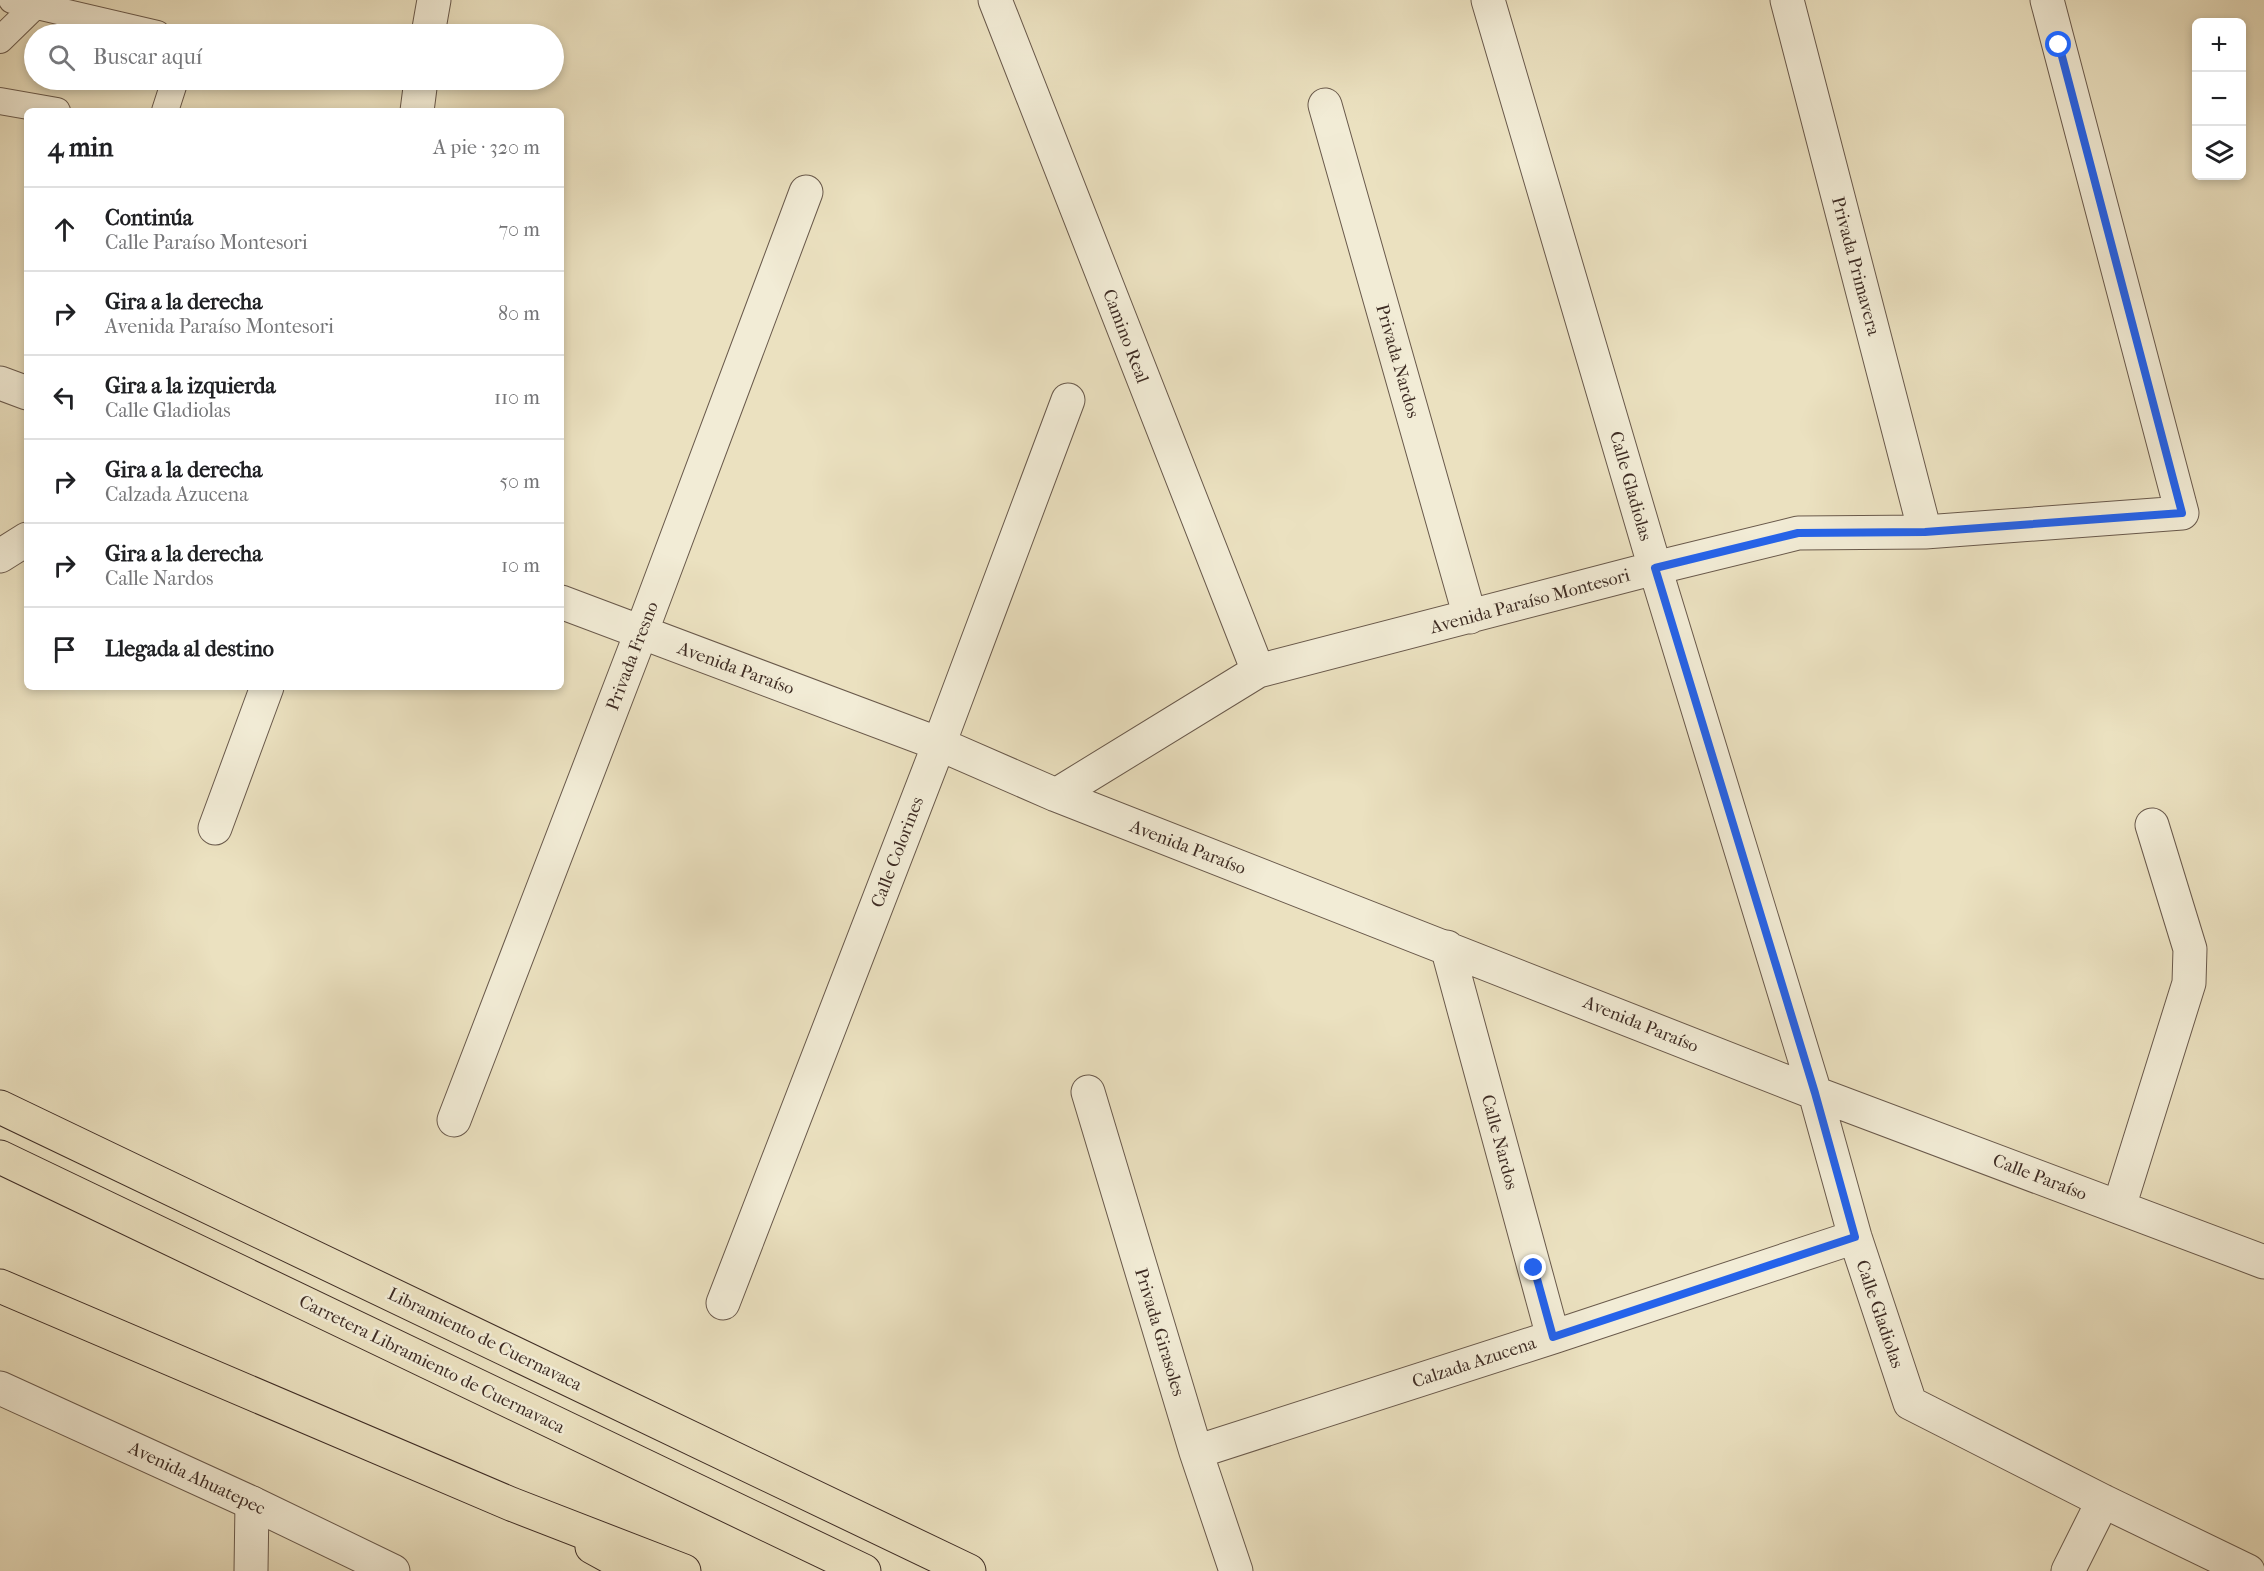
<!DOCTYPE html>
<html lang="es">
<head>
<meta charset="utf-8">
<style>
  :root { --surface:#fff; --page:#f6f6f6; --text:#202124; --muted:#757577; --line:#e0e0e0 }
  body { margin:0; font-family:"IM FELL French Canon",serif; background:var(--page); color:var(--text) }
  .controls { position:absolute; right:18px; top:18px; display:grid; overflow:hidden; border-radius:9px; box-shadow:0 3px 9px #0003 }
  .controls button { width:54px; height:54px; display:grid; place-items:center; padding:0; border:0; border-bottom:2px solid var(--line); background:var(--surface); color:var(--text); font:30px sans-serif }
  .stop { position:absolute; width:18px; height:18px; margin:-14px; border:4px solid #2563eb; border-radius:50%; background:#fff }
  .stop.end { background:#2563eb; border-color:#fff; box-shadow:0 2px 6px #0008 }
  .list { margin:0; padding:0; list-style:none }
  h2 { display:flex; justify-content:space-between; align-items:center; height:78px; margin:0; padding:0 24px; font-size:26px }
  h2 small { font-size:20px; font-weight:400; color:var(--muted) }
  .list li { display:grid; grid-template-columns:39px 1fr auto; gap:18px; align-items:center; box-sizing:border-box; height:84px; padding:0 24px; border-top:2px solid var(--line) }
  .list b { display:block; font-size:22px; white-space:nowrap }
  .list p { margin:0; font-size:20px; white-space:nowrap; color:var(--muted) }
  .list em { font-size:20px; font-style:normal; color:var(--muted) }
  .icon { flex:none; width:33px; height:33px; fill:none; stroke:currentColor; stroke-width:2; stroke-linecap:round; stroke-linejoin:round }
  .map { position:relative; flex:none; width:2264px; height:1571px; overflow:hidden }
  .search { position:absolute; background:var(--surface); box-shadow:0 3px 9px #0003; left:24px; top:24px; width:540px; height:66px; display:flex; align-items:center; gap:15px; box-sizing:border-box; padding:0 21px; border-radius:33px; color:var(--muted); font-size:22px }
  .panel { position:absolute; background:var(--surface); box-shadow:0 3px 9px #0003; left:24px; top:108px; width:540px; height:582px; border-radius:9px }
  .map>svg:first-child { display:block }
</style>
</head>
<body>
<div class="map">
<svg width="2264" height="1571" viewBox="0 0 2264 1571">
  <rect width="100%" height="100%" fill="#ebe1c0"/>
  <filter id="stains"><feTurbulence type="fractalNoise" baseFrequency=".00333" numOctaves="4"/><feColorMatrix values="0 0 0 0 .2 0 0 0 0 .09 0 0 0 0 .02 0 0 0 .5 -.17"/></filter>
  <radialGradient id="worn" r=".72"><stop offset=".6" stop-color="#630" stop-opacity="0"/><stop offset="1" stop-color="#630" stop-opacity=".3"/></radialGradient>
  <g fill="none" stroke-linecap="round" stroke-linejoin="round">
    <defs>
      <path id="service" d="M12 0 157 34
        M0 40 41 0
        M0 101 57 111
        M165 111 175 80"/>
      <path id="minor" d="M995 0 1258 671
        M1488 0 1655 568 1815 1093 1855 1237 1910 1403 2103 1501 2248 1571
        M1787 0 1925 532
        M428 34 434 0
        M1325 105 1470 617
        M417 111 421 80
        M0 383 27 393
        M0 556 27 539
        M561 602 939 744 1056 795 1815 1093 2264 1262
        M1056 795 1258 671 1655 568 1798 533 1925 532 2182 513 2047 0
        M215 828 267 687
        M1447 947 1553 1337
        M1088 1092 1196 1452 1236 1571
        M454 1120 641 633 806 192
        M2119 1207 2189 983 2190 949 2152 825
        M723 1303 939 744 1068 400
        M1196 1452 1553 1337 1855 1237
        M251 1571 252 1503
        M2068 1571 2103 1501"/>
      <path id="tertiary" d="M0 1388 252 1503 393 1571"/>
      <path id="primary" d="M0 1107 969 1571
        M592 1547 636 1571"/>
      <path id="trunk" d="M0 1157 864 1571
        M0 1286 511 1504 684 1571"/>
    </defs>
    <use href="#service" stroke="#69594b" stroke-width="28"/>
    <use href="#minor" stroke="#69594b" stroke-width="35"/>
    <use href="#tertiary" stroke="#69594b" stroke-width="35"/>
    <use href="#primary" stroke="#3e2c24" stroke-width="35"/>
    <use href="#trunk" stroke="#3e2c24" stroke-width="35"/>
    <use href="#service" stroke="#f2ecd6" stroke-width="26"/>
    <use href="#minor" stroke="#f2ecd6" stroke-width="33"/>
    <use href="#tertiary" stroke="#f2ecd6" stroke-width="33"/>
    <use href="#primary" stroke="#ebe1c0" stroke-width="33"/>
    <use href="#trunk" stroke="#ebe1c0" stroke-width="33"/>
  </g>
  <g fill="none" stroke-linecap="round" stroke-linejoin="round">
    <path stroke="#2563eb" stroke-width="8" d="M1534 1268 1553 1337 1855 1237 1815 1093 1655 568 1798 533 1925 532 2182 513 2059 45"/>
  </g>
  <g text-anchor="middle" stroke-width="5" stroke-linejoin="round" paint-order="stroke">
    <g font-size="18" fill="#3e2c24" stroke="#f2ecd6">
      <text transform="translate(1856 266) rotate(75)" y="6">Privada Primavera</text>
      <text transform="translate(1126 336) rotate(69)" y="6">Camino Real</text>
      <text transform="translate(1398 361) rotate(74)" y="6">Privada Nardos</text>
      <text transform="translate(1631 486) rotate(74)" y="6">Calle Gladiolas</text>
      <text transform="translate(1530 601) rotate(-15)" y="6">Avenida Paraíso Montesori</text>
      <text transform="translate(632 656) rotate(-69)" y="6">Privada Fresno</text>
      <text transform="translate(736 668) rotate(20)" y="6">Avenida Paraíso</text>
      <text transform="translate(1188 847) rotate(21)" y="6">Avenida Paraíso</text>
      <text transform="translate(897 852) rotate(-69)" y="6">Calle Colorines</text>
      <text transform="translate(1641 1024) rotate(22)" y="6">Avenida Paraíso</text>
      <text transform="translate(1500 1142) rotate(75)" y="6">Calle Nardos</text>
      <text transform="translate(2040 1177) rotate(21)" y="6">Calle Paraíso</text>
      <text transform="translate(1880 1314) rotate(71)" y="6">Calle Gladiolas</text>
      <text transform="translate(1160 1332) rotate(73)" y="6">Privada Girasoles</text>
      <text transform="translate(485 1339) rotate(26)" y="6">Libramiento de Cuernavaca</text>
      <text transform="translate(1474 1362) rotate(-18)" y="6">Calzada Azucena</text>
      <text transform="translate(432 1364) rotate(26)" y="6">Carretera Libramiento de Cuernavaca</text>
      <text transform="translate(197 1478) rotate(25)" y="6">Avenida Ahuatepec</text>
    </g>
  </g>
  <rect width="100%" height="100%" filter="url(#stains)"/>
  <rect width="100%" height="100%" fill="url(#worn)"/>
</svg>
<div class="controls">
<button>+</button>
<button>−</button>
<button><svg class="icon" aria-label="layers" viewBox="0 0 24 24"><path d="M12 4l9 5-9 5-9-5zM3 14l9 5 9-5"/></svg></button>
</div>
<div class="stop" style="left:2059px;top:45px"></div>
<div class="stop end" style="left:1534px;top:1268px"></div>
<div class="search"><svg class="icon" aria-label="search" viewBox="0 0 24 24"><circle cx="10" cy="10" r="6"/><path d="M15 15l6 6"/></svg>Buscar aquí</div>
<section class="panel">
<h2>4 min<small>A pie · 320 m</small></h2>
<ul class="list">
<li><svg class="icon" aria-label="ahead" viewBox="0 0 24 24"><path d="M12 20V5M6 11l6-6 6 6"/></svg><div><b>Continúa</b><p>Calle Paraíso Montesori</p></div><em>70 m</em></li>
<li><svg class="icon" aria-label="right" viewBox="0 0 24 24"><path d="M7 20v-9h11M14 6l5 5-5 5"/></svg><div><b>Gira a la derecha</b><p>Avenida Paraíso Montesori</p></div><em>80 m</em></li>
<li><svg class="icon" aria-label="left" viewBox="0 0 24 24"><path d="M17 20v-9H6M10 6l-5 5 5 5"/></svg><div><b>Gira a la izquierda</b><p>Calle Gladiolas</p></div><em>110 m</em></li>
<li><svg class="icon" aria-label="right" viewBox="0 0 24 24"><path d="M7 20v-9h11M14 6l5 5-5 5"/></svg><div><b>Gira a la derecha</b><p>Calzada Azucena</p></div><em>50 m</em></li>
<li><svg class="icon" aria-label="right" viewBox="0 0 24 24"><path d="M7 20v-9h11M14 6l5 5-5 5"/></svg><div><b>Gira a la derecha</b><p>Calle Nardos</p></div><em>10 m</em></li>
<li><svg class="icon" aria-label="arrive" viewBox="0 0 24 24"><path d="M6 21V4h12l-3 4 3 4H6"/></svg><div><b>Llegada al destino</b></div></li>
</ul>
</section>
</div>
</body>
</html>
